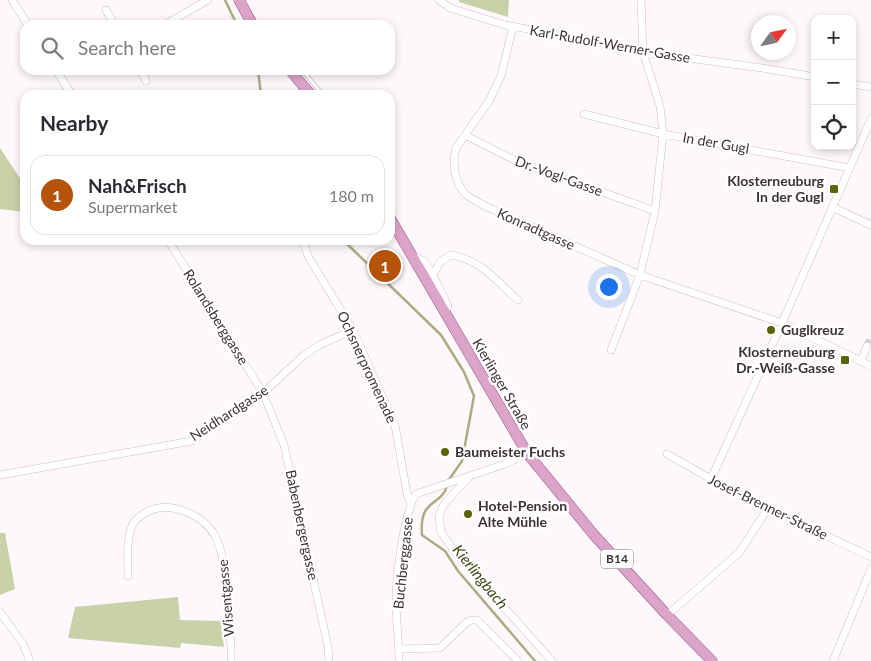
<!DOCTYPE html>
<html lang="en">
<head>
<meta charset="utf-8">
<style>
  :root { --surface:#fff; --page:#f2f2f3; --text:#2b2b33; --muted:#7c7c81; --line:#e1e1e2; --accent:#b45309 }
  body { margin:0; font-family:Lato,sans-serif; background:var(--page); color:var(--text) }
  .controls { position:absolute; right:15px; top:15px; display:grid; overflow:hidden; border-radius:10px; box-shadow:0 2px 8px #0003 }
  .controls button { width:45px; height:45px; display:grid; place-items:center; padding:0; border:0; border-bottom:1px solid var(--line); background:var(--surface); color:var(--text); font:25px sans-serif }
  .compass { position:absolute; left:751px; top:15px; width:45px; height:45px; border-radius:50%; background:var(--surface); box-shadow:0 2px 8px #0003; rotate:57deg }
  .you { position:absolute; left:608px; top:286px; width:18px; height:18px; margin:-12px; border:4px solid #fff; border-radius:50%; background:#1a73e8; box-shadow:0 0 0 8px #1a73e833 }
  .badge { display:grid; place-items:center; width:32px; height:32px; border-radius:50%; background:var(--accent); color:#fff; font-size:16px; font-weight:700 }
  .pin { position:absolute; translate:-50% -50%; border:2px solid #fff; box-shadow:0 1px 5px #0006 }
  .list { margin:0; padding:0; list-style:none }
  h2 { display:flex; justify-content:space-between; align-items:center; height:65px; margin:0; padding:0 20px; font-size:21px }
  h2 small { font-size:16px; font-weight:400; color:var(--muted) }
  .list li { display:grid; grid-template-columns:32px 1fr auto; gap:15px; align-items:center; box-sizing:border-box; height:80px; margin:0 10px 10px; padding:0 10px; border:1px solid var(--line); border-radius:15px }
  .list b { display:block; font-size:19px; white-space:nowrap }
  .list p { margin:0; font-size:16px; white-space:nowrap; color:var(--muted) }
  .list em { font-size:16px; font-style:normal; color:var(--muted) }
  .icon { flex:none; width:28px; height:28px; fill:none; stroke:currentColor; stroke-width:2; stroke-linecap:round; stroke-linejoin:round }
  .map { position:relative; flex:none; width:871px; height:661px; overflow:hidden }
  .search { position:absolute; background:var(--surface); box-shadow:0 2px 8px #0003; left:20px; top:20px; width:375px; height:55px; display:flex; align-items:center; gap:12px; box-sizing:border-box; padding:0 18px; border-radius:15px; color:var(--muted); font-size:19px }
  .panel { position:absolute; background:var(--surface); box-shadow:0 2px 8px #0003; left:20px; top:90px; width:375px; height:155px; border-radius:15px }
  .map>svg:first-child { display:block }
</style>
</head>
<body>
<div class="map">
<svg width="871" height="661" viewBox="0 0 871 661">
  <rect width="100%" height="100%" fill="#fef8fc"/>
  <path fill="#c9d1a9" d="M459 0H509L508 17 459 2Z
    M0 148 25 186V212L0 209Z
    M0 533H5L15 589 0 595Z
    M178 597 180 620 221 621 224 647 181 643 180 648 68 638 75 607Z"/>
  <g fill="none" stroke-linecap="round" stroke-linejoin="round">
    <path stroke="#a8ad82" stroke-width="2.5" d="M225 0 237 25
      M258 70 261 95
      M343 240 441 335 464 372 474 396 462 461 448 481
      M447 486C441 507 419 497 422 535L445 551 458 571 535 661"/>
    <path stroke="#d8d0d5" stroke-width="7" stroke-dasharray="7 3.5" stroke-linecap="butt" d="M867 346 871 336"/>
    <defs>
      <path id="service" d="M302 70 323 95
        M390 201 393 216
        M711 479 758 501 767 507"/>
      <path id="minor" d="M12 0 28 25
        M439 0 450 8 505 25 631 48 643 52 762 68 815 77
        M106 10 115 25
        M164 25 208 0
        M513 26 501 76 489 101 456 148 454 159 455 173 459 185 466 195 483 205 640 275 782 323 871 366
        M56 70 72 95
        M140 70 146 81
        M852 84 871 87
        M584 114 663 134 850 168
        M465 135 516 161 655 211
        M832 207 871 225
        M168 240 263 393 284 445 328 647 329 661
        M302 240 309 258 353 330 395 425 407 494 410 502
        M412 256C425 259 426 264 433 275
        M445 314 448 306 433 275 440 262 451 255C482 260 496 281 518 300
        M611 350 640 275 655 211 663 134 660 106 643 52 641 0
        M861 361 867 346
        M667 454 711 479 782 323 871 119
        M0 475 192 441 263 393 303 356 319 345 353 330
        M469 477 444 504 439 516 441 532 455 552 552 661
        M128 576C128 560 126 541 132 526 134 520 140 516 145 513 168 499 203 514 215 536 226 557 225 584 227 607 229 625 232 643 231 661
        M0 612 23 644 30 661
        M667 615 739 553 768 508 871 557
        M399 649 440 648 467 622 472 620H477L518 661
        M399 661C399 640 396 620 396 599 396 576 404 512 416 494L505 464 527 453
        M833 661 871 569"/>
      <path id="primary" d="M239 0 253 25
        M290 70 311 95
        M390 218 527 453 594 535 667 615 712 661"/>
    </defs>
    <use href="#service" stroke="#d6b9ca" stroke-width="4.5"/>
    <use href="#minor" stroke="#d6b9ca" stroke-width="8"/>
    <use href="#primary" stroke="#975480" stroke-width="11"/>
    <use href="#service" stroke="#fff" stroke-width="3"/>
    <use href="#minor" stroke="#fff" stroke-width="7"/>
    <use href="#primary" stroke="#dda4ca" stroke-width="10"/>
  </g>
  <g fill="#596405" stroke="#fff" stroke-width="2">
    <rect x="829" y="184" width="10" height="10" rx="2.5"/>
    <circle cx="771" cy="330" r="5"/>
    <rect x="840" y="355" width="10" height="10" rx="2.5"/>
    <circle cx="445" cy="452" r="5"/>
    <circle cx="468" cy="514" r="5"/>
  </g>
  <g text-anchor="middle" stroke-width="5" stroke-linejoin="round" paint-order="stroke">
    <rect fill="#fff" stroke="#787074" stroke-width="1" x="601" y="549.5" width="32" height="19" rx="4"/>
    <g font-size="12" font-weight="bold" fill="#3e3239">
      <text x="617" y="563">B14</text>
    </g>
    <g font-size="14" fill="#3e3239" stroke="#fff">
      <text transform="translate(610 44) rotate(10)" y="5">Karl-Rudolf-Werner-Gasse</text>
      <text transform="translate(716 143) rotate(10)" y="5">In der Gugl</text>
      <text transform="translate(559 176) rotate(20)" y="5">Dr.-Vogl-Gasse</text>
      <text transform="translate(536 229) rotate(24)" y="5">Konradtgasse</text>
      <text transform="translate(216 317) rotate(58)" y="5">Rolandsberggasse</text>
      <text transform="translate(367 367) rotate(65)" y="5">Ochsnerpromenade</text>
      <text transform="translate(502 384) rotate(60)" y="5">Kierlinger Straße</text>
      <text transform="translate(229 413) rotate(-33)" y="5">Neidhardgasse</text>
      <text transform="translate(768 507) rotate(26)" y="5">Josef-Brenner-Straße</text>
      <text transform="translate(302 525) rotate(78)" y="5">Babenbergergasse</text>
      <text transform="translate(403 563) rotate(-84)" y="5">Buchberggasse</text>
      <text transform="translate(226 598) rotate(-95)" y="5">Wisentgasse</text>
    </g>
    <g font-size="14" font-weight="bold" fill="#3e3239" stroke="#fff" text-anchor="start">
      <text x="824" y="186" text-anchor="end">Klosterneuburg<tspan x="824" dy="16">In der Gugl</tspan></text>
      <text x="781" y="335">Guglkreuz</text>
      <text x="835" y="357" text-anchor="end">Klosterneuburg<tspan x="835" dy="16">Dr.-Weiß-Gasse</tspan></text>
      <text x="455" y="457">Baumeister Fuchs</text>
      <text x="478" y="511">Hotel-Pension<tspan x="478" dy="16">Alte Mühle</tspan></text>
    </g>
    <g font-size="15" font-style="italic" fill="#3e4515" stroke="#fff">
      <text transform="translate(480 577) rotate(51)" y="5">Kierlingbach</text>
    </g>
  </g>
</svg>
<div class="controls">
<button>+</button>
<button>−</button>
<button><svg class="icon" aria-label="locate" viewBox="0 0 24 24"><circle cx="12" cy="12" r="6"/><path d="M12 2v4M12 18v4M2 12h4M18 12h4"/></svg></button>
</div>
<svg class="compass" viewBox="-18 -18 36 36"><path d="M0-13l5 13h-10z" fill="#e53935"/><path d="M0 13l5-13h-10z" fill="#7c7c81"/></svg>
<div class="you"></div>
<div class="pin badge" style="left:385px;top:266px">1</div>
<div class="search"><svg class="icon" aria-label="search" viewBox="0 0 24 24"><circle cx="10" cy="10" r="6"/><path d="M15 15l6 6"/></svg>Search here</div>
<section class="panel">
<h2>Nearby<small></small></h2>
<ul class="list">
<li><span class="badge">1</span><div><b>Nah&amp;Frisch</b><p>Supermarket</p></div><em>180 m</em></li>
</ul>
</section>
</div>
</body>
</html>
